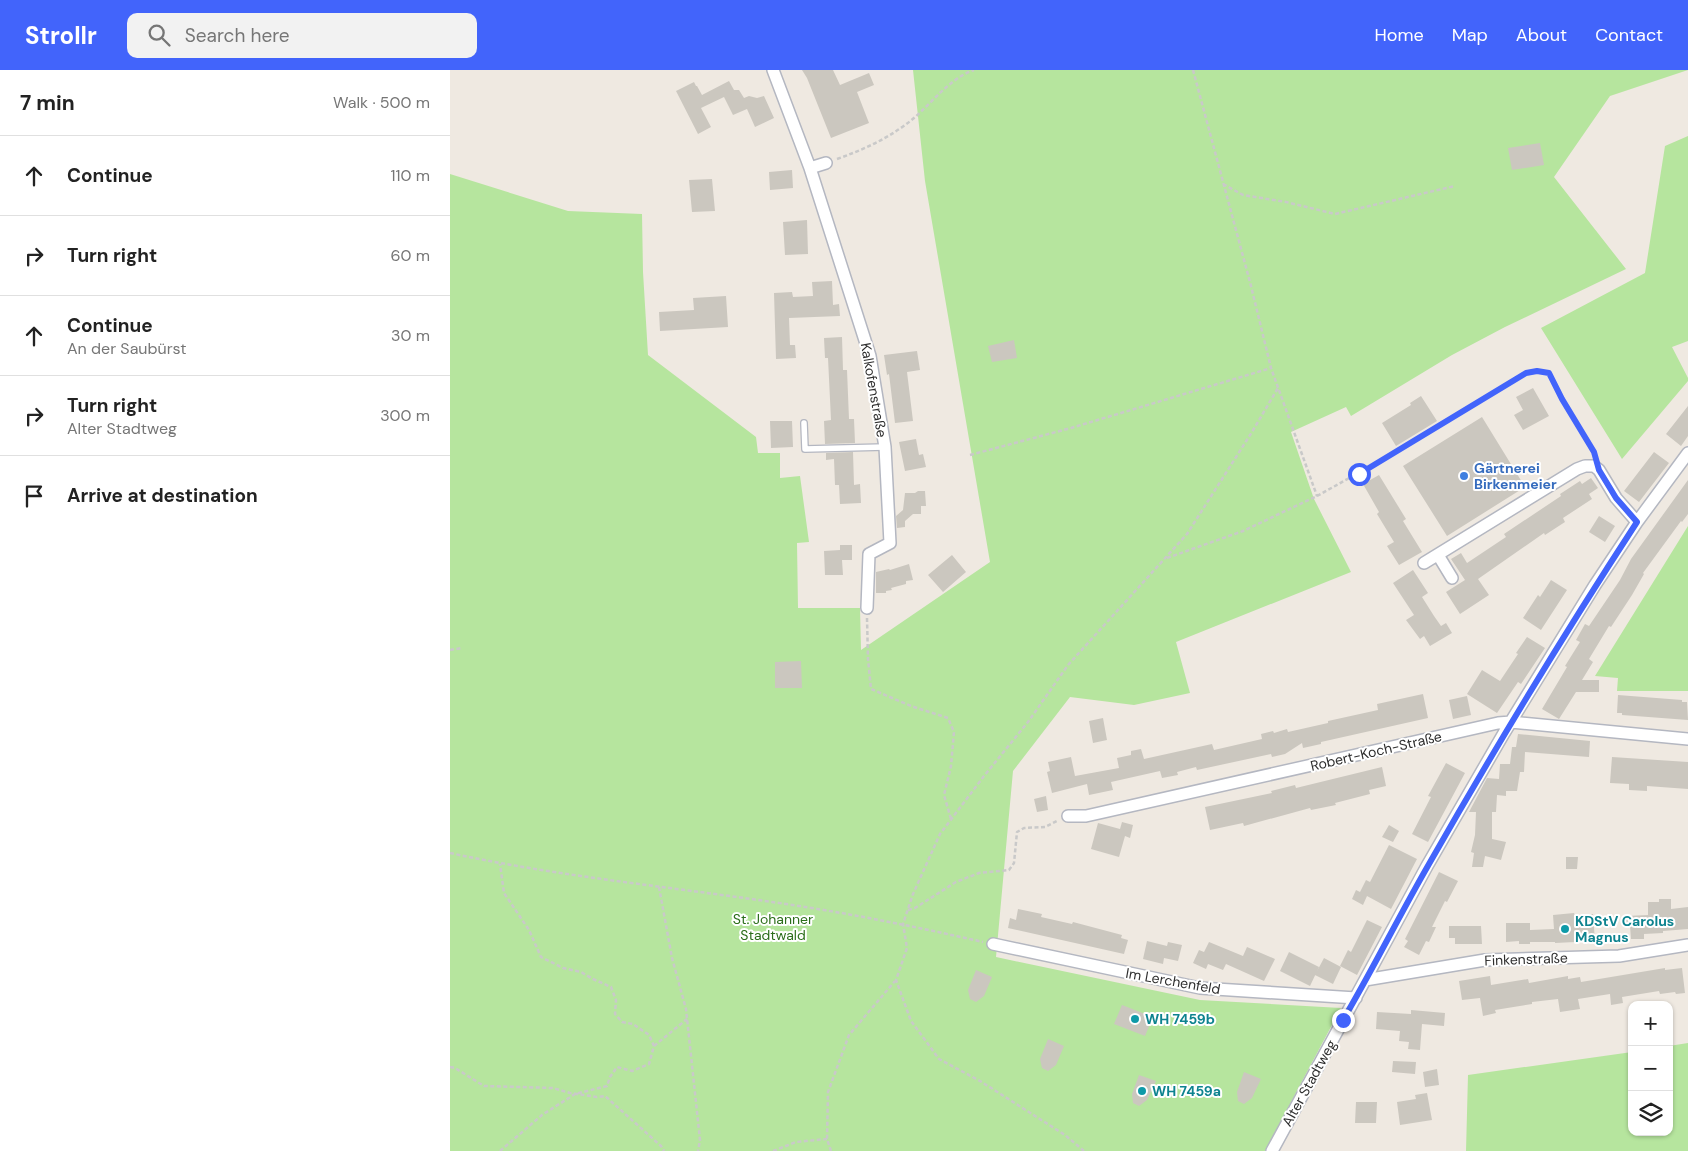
<!DOCTYPE html>
<html lang="en">
<head>
<meta charset="utf-8">
<style>
  :root { --surface:#fff; --page:#f2f2f2; --text:#222; --muted:#767676; --line:#e0e0e0; --accent:#4264fb }
  body { margin:0; font-family:"DM Sans",sans-serif; background:var(--page); color:var(--text) }
  .controls { position:absolute; right:15px; bottom:15px; display:grid; overflow:hidden; border-radius:10px; box-shadow:0 1px 4px #0004 }
  .controls button { width:45px; height:45px; display:grid; place-items:center; padding:0; border:0; border-bottom:1px solid var(--line); background:var(--surface); color:var(--text); font:25px sans-serif }
  .stop { position:absolute; width:15px; height:15px; margin:-11px; border:4px solid #4264fb; border-radius:50%; background:#fff }
  .stop.end { background:#4264fb; border-color:#fff; box-shadow:0 1px 5px #0008 }
  .list { margin:0; padding:0; list-style:none }
  h2 { display:flex; justify-content:space-between; align-items:center; height:65px; margin:0; padding:0 20px; font-size:21px }
  h2 small { font-size:16px; font-weight:400; color:var(--muted) }
  .list li { display:grid; grid-template-columns:32px 1fr auto; gap:15px; align-items:center; box-sizing:border-box; height:80px; padding:0 20px; border-top:1px solid var(--line) }
  .list b { display:block; font-size:19px; white-space:nowrap }
  .list p { margin:0; font-size:16px; white-space:nowrap; color:var(--muted) }
  .list em { font-size:16px; font-style:normal; color:var(--muted) }
  .icon { flex:none; width:28px; height:28px; fill:none; stroke:currentColor; stroke-width:2; stroke-linecap:round; stroke-linejoin:round }
  .map { position:relative; flex:none; width:1238px; height:1081px; overflow:hidden }
  header { display:flex; align-items:center; gap:30px; box-sizing:border-box; height:70px; padding:0 25px; background:var(--accent); color:#fff }
  header strong { font-size:24px }
  nav { display:flex; gap:28px; margin-inline-start:auto; font-size:18px }
  .search { width:350px; height:45px; background:var(--page); display:flex; align-items:center; gap:12px; box-sizing:border-box; padding:0 18px; border-radius:10px; color:var(--muted); font-size:19px }
  main { display:flex }
  aside { flex:1; background:var(--surface) }
  .map>svg:first-child { display:block }
</style>
</head>
<body>
<header>
<strong>Strollr</strong>
<div class="search"><svg class="icon" aria-label="search" viewBox="0 0 24 24"><circle cx="10" cy="10" r="6"/><path d="M15 15l6 6"/></svg>Search here</div>
<nav><a>Home</a><a>Map</a><a>About</a><a>Contact</a></nav>
</header>
<main>
<aside>
<h2>7 min<small>Walk · 500 m</small></h2>
<ul class="list">
<li><svg class="icon" aria-label="ahead" viewBox="0 0 24 24"><path d="M12 20V5M6 11l6-6 6 6"/></svg><div><b>Continue</b></div><em>110 m</em></li>
<li><svg class="icon" aria-label="right" viewBox="0 0 24 24"><path d="M7 20v-9h11M14 6l5 5-5 5"/></svg><div><b>Turn right</b></div><em>60 m</em></li>
<li><svg class="icon" aria-label="ahead" viewBox="0 0 24 24"><path d="M12 20V5M6 11l6-6 6 6"/></svg><div><b>Continue</b><p>An der Saubürst</p></div><em>30 m</em></li>
<li><svg class="icon" aria-label="right" viewBox="0 0 24 24"><path d="M7 20v-9h11M14 6l5 5-5 5"/></svg><div><b>Turn right</b><p>Alter Stadtweg</p></div><em>300 m</em></li>
<li><svg class="icon" aria-label="arrive" viewBox="0 0 24 24"><path d="M6 21V4h12l-3 4 3 4H6"/></svg><div><b>Arrive at destination</b></div></li>
</ul>
</aside>
<div class="map">
<svg width="1238" height="1081" viewBox="0 0 1238 1081">
  <rect width="100%" height="100%" fill="#efe9e1"/>
  <path fill="#b6e59e" d="M463 0H1238L1160 26 1104 107 1176 199 1055 257 1002 285 901 346 896 337 841 362 864 429 901 502 726 572 740 623 684 635 620 627 563 701 546 887 750 930 891 938 815 1081H0V104L118 141 192 144 193 202 198 285 306 367 308 383H330V408L350 406 359 472 347 473 348 538H410L411 580 540 492 475 111Z
    M1238 66V271L1222 277 1238 308V311L1172 389 1091 258 1195 203 1215 76Z
    M1238 456V621H1167L1168 608 1145 606Z
    M1238 973V1081H1016L1018 1005 1182 982V1062H1219V976Z"/>
  <path fill="#cbc7bf" d="M352 0H383L390 15 419 3 424 15 407 22 419 53 381 68 357 8Z
    M279 11 284 20H289L294 28 299 26 307 28 314 26 324 48 305 57 297 39 283 45 274 27 251 38 261 57 248 64 226 21 244 12 246 16H247L252 25Z
    M1090 73 1094 95 1062 100 1058 78Z
    M342 100 343 118 320 120 319 102Z
    M262 109 265 141 242 142 239 110Z
    M357 150 358 184 335 185 333 152Z
    M382 211 383 235 389 234 390 246 339 248 340 275H345L346 288 326 289 324 223 342 222 343 227 363 226 362 212Z
    M276 226 278 257 210 261 209 242 244 240 243 228Z
    M392 267 393 300H397L399 349H404L405 373 375 374 374 351 381 350 378 288H375L374 268Z
    M564 270 567 288 542 292 538 276Z
    M467 281 470 300 457 302 463 351 445 353 439 304 437 305 434 285Z
    M1083 318 1099 346 1073 360 1064 345 1073 340 1066 327Z
    M971 326 987 351 946 376 932 353 961 335 960 333Z
    M1238 336V366L1231 376 1216 364Z
    M1032 347 1075 417 997 466 953 396Z
    M320 351H342L343 377 321 378Z
    M466 369 469 385 473 384 476 397 455 401 449 372Z
    M403 382 404 415 410 414 411 433 390 434 389 415H385L384 389 376 390V383Z
    M1204 382 1219 393 1189 432 1174 421Z
    M929 405 956 449 953 451 972 482 949 495 937 476 944 472 927 444 929 442 913 414Z
    M1141 408 1148 418 1139 424 1142 429 1113 448 1115 452 1095 465 1094 463 1028 509 1039 525 1010 544 996 522 1015 510 1001 489 1011 483 1017 493 1056 467 1054 464 1111 426 1110 424 1130 411 1132 414Z
    M1238 410V444L1232 452 1231 451 1193 503 1194 504 1182 525 1161 557 1159 556 1139 589 1143 592 1132 610H1149V622H1126L1109 649 1092 639 1117 597 1115 596 1130 572 1126 570 1135 554 1139 556 1170 510 1181 489Z
    M468 421H475L476 436H471V444H463L455 451V457L447 458 446 446 453 440 455 423H465Z
    M1149 446 1165 456 1155 472 1139 462Z
    M390 475H402V490H392L393 505H375L374 481 390 480Z
    M502 485 516 502 493 522 478 505Z
    M459 494 463 510 456 511V514L441 518 442 520 436 521V523H426V502L439 499 440 500Z
    M963 500 978 523 972 527 984 546 991 556 996 553 1002 563 980 576 974 566 970 569 956 550 964 545 943 513Z
    M1101 510 1117 520 1091 560 1073 548 1088 525 1090 527Z
    M1077 567 1095 578 1071 614 1068 612 1047 643 1017 624 1032 600 1050 611 1068 584 1066 583Z
    M351 591 352 618H325V592Z
    M973 624 978 648 871 672V674L853 678 852 673 835 684 822 687 821 684 747 700 746 697 727 702 728 705 712 708 710 701 661 712 663 720 639 725 637 714 602 723 597 702 600 701 598 692 621 687 625 706 669 698 667 688 681 685V681L691 679 694 689 762 674 764 680 812 669 811 664 823 661 824 663 837 659 838 662 878 653V651L928 640 927 634Z
    M1168 625 1232 630V632H1237L1238 650 1172 645V643H1167Z
    M1017 626 1021 645 1003 649 999 630Z
    M653 648 657 670 643 673 639 651Z
    M1068 664 1140 671 1139 687 1075 682 1074 702H1070L1067 721H1056V726L1047 725 1046 742H1042V769L1056 772 1051 790 1035 786 1033 797H1022L1024 783 1021 782 1025 765 1026 742H1019L1037 708 1049 709 1050 694H1060L1062 677H1066Z
    M1162 687 1238 692V719L1197 716V721L1179 720V714L1160 713Z
    M996 693 1015 703 978 772 962 764 981 727 978 726Z
    M932 697 936 716 919 720 920 724 885 733 886 735 861 740 860 738 794 756 793 753 760 760 755 737 822 723 821 721 845 715 846 718Z
    M596 726 598 740 587 742 584 729Z
    M672 752 683 755 680 768 675 766 669 787 641 779 648 753 670 759Z
    M939 755 949 761 943 772 932 767Z
    M939 775 967 789 941 839 917 826 913 835 902 829 906 820 910 822 916 810 920 812Z
    M1116 787H1128L1127 799H1116Z
    M989 802 1008 811 997 832 995 831 982 857H986L979 872 976 871 969 885 954 877 958 871 955 869Z
    M1209 829H1221V839L1238 837V859L1213 861V863L1194 864V869H1181L1180 856 1176 857V846L1198 845V832H1209Z
    M568 839 592 844 591 847 622 854 623 852 672 865 671 868 678 870 674 884 558 858 560 848 566 850Z
    M1124 843 1125 845 1143 844 1145 871 1105 873V872H1080V874H1069V871L1056 872V853H1080V860L1104 859 1103 845Z
    M917 850 932 857 907 905 890 896 898 880 901 882Z
    M999 856H1031L1032 874H1005V868H999Z
    M697 871 717 876 718 872 732 875 728 891 714 888 713 894 693 889Z
    M759 872 793 886 797 877 825 889 814 911 776 894 773 900 758 894 756 899 743 893 749 880 754 882Z
    M839 882 869 897 860 916 830 901Z
    M874 888 891 897 883 914 865 905Z
    M1215 898V900L1232 898 1235 923 1226 924 1225 922 1210 924 1209 921 1172 927 1173 933 1161 935 1160 924 1128 929 1130 939 1110 942 1108 929 1082 932V934L1045 940 1046 943 1033 946 1030 928 1012 930 1009 911 1040 906 1041 915 1078 909 1079 913 1118 906V909L1130 907 1131 912Z
    M526 900 542 907 534 926 526 932 520 929 518 920Z
    M672 935 703 947 695 966 664 954Z
    M961 940 995 943 994 956 972 954 970 980 958 979 959 972 949 971 950 961 926 959 927 942 961 944Z
    M598 969 614 976 606 995 598 1001 592 998 590 989Z
    M943 991 966 992 965 1004 942 1002Z
    M987 999 989 1015 975 1017 973 1002Z
    M794 1002 811 1009 802 1028 794 1034 788 1031 787 1022Z
    M689 1005 706 1011 697 1030 689 1036 683 1033 682 1024Z
    M977 1023 982 1050 950 1055 947 1032 966 1029 965 1025Z
    M906 1032H927L926 1053H905Z"/>
  <g fill="none" stroke-linecap="round" stroke-linejoin="round">
    <defs>
      <path id="lane" d="M354 353 355 379 435 377"/>
      <path id="street" d="M323 0 360 98 420 286 435 377 440 473 419 484 417 538
        M360 98 376 93
        M988 485 1002 508
        M974 493 1127 399 1135 396H1144L1149 400 1166 428 1187 452
        M618 746H636L1048 653 1061 652 1238 669
        M543 874 750 918 906 928
        M915 910 1035 890 1169 886 1238 875
        M822 1081 977 796 1054 663 1145 515 1187 452 1238 383"/>
    </defs>
    <use href="#lane" stroke="#b4b7c1" stroke-width="8"/>
    <use href="#street" stroke="#b4b7c1" stroke-width="14"/>
    <path stroke="#c9c9c9" stroke-width="2.5" stroke-dasharray="4 2.5" stroke-linecap="butt" d="M743 0 801 216 821 298 867 426
      M387 89C412 80 433 71 455 55 478 39 497 9 524 0
      M773 114 793 125 836 132 885 144 1005 116
      M520 385 621 358 821 298
      M717 488 793 461 867 426 955 377 1076 303 1087 301 1099 303 1112 329 1144 385
      M417 548 418 589 421 619 461 636 498 648 504 662 501 696 494 725 501 749
      M0 580 12 578
      M0 783C106 806 214 816 322 832 393 842 463 856 533 872
      M209 817 222 888 236 939 250 1070 248 1081
      M458 840 465 838 506 812 529 803 559 800 564 793 567 762 574 758 595 757 607 751
      M204 976 237 949
      M0 997 5 998 34 1016 103 1018 120 1023 147 1027 155 1026 211 1076 214 1081
      M50 1081 92 1045 125 1024 157 1016 160 1007 167 997 182 1001 199 994 204 976 199 965 183 954 172 952 165 944 166 930 161 917 143 909 131 902 113 898 91 887 79 860 54 823 50 794
      M323 1081 346 1072 377 1069
      M381 1081 377 1069 378 1022 399 965 445 911
      M634 1081 615 1065 530 1011 489 989 461 951 446 910 457 878 453 854 463 824 490 764 534 706 578 652 618 595 737 464 802 362 828 318"/>
    <use href="#lane" stroke="#fff" stroke-width="5.5"/>
    <use href="#street" stroke="#fff" stroke-width="11"/>
  </g>
  <g fill="none" stroke-linecap="round" stroke-linejoin="round">
    <path stroke="#4264fb" stroke-width="6" d="M893 950C923 899 949 846 979 794 1045 678 1114 564 1187 452L1166 428 1149 400 1144 382 1112 329 1099 303 1087 301 1076 303 909 404"/>
  </g>
  <circle fill="#3f7fe0" stroke="#fff" stroke-width="2" cx="1014" cy="406" r="5"/>
  <g fill="#0f9aa8" stroke="#fff" stroke-width="2">
    <circle cx="1115" cy="859" r="5"/>
    <circle cx="685" cy="949" r="5"/>
    <circle cx="692" cy="1021" r="5"/>
  </g>
  <g text-anchor="middle" stroke-width="4" stroke-linejoin="round" paint-order="stroke">
    <g font-size="14" fill="#2e2e2e" stroke="#fff">
      <text transform="translate(424 320) rotate(80)" y="5">Kalkofenstraße</text>
      <text transform="translate(926 681) rotate(-13)" y="5">Robert-Koch-Straße</text>
      <text transform="translate(1076 889) rotate(-2)" y="5">Finkenstraße</text>
      <text transform="translate(723 911) rotate(10)" y="5">Im Lerchenfeld</text>
      <text transform="translate(859 1013) rotate(-61)" y="5">Alter Stadtweg</text>
    </g>
    <g font-size="14" font-weight="bold" fill="#366cbe" stroke="#fff" text-anchor="start">
      <text x="1024" y="403">Gärtnerei<tspan x="1024" dy="16">Birkenmeier</tspan></text>
    </g>
    <g font-size="14" fill="#2c6e1b" stroke="#fff">
      <text x="323" y="854">St. Johanner<tspan x="323" dy="16">Stadtwald</tspan></text>
    </g>
    <g font-size="14" font-weight="bold" fill="#0d838f" stroke="#fff" text-anchor="start">
      <text x="1125" y="856">KDStV Carolus<tspan x="1125" dy="16">Magnus</tspan></text>
      <text x="695" y="954">WH 7459b</text>
      <text x="702" y="1026">WH 7459a</text>
    </g>
  </g>
</svg>
<div class="controls">
<button>+</button>
<button>−</button>
<button><svg class="icon" aria-label="layers" viewBox="0 0 24 24"><path d="M12 4l9 5-9 5-9-5zM3 14l9 5 9-5"/></svg></button>
</div>
<div class="stop" style="left:909px;top:404px"></div>
<div class="stop end" style="left:893px;top:950px"></div>
</div>
</main>
</body>
</html>
